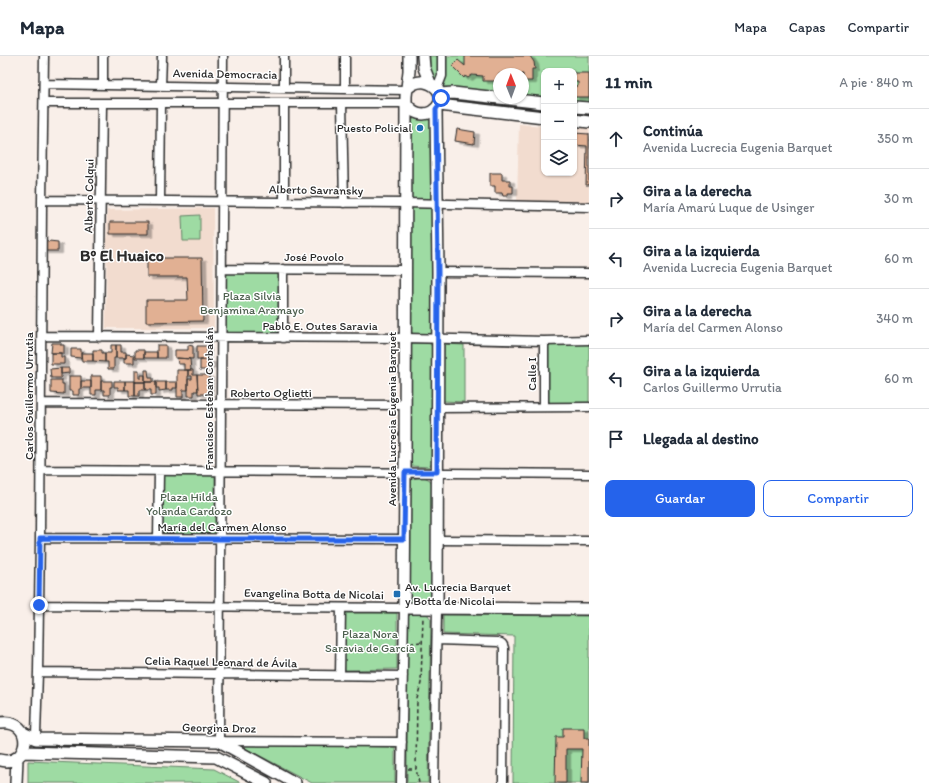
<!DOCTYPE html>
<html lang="es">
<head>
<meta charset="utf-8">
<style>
  :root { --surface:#fff; --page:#f2f2f3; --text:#1f2937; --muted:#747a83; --line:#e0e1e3; --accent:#2563eb }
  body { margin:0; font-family:Itim,sans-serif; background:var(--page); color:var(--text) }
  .controls { position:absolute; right:12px; top:12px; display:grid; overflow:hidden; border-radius:8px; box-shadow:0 1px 3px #0004 }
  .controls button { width:36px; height:36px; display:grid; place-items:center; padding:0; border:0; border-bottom:1px solid var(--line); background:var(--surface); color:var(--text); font:20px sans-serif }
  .compass { position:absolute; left:493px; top:12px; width:36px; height:36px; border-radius:50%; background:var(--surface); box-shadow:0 1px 3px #0004; rotate:359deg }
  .stop { position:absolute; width:12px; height:12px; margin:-9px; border:3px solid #2563eb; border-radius:50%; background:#fff }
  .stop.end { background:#2563eb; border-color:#fff; box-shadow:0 1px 4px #0008 }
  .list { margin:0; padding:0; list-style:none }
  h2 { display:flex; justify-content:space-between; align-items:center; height:52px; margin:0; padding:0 16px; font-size:17px }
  h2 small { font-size:13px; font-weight:400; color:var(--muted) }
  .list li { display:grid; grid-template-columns:26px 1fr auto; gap:12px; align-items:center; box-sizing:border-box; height:60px; padding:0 16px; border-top:1px solid var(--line) }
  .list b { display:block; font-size:15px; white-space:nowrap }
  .list p { margin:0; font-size:13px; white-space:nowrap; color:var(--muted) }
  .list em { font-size:13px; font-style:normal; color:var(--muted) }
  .actions { display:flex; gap:8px; padding:12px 16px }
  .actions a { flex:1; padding:9px 0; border:1px solid var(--accent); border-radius:8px; text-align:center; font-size:14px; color:var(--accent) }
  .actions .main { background:var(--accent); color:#fff }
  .icon { flex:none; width:22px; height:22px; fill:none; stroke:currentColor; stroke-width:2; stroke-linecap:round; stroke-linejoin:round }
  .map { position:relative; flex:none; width:589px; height:727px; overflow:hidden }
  header { display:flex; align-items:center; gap:24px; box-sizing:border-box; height:56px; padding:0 20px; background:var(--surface); border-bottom:1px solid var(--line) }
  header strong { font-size:19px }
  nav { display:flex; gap:22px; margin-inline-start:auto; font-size:14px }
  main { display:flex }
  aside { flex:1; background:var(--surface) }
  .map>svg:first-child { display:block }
</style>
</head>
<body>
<header>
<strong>Mapa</strong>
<nav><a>Mapa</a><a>Capas</a><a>Compartir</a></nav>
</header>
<main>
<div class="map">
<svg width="589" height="727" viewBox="0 0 589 727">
  <defs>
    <filter id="shadow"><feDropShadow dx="4.5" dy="2.5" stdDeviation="0" flood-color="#0004"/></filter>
  </defs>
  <rect width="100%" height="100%" fill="#f9efe9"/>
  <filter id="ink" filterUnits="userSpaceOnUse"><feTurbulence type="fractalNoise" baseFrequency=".025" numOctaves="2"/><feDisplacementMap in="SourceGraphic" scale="8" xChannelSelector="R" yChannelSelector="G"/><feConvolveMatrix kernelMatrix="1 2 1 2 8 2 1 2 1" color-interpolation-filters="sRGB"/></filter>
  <g filter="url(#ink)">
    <path fill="#f2dccf" d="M519 68 544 70V117H574V71L589 72V146H517Z
      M213 152 214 272H106L107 154Z"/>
    <path fill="#9edba3" stroke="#648367" d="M430 0H589V47L574 45V15H544V41L523 39V18H499V36L443 31 430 16Z
      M416 60 433 61V278H409L411 66Z
      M200 159V185H183L182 160Z
      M222 213H283V282L221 281Z
      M411 287H429L434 293 432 407 429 411 411 410 408 407V292Z
      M444 288 464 289V346L443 345Z
      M547 288H589V348H546Z
      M162 418H215V478L163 479Z
      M424 421 430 424 433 430 432 541 429 547 411 548 406 542 407 429 412 423Z
      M343 557H397V613L344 614Z
      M411 558H427L431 563 428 727H407V562Z
      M443 559 589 560V727H513L514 580 443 578Z
      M245 688 395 691V727H312L245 692Z
      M28 705 214 713 241 727H28Z"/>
    <path fill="#e1b093" stroke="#2b2b2b" filter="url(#shadow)" d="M465 0H530L534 6 535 13H532V25H523V18H499V25H483V20L472 19 468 22 465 20 464 22 452 10 458 4 465 10Z
      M574 17H589V41H574V31L578 30V26H574Z
      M457 73 475 76 474 88 455 85Z
      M574 77 589 78V129H586L587 90 574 89Z
      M490 117H502V124H510V130H513V137H508V140H503L502 137H495V130H490Z
      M110 166H148V178H110Z
      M43 185 49 186V185L58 186V195H43Z
      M147 202H202L203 265 146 266V244H188L187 221H147Z
      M52 287H61V289H64V297H51Z
      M111 289H116V302H114V313H108V306H105V297H111Z
      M116 289H121V296H126V302H116Z
      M157 289H166V302H157Z
      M188 289 193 290V303L175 302V294H188Z
      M197 290H207V304H197Z
      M71 293H81V302L71 301Z
      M93 294H102V297H105V306L93 305Z
      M135 294H144V302H135Z
      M144 296H157V302H144Z
      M51 297H61V301H64V308H51Z
      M81 297H93V305H82Z
      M126 298 134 299V307H124V302H126Z
      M177 302 190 303 191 314H184V308H178Z
      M200 304H211V310H208V314H200Z
      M61 312V322H51L50 313Z
      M61 312H69V317L61 318Z
      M135 314H139V322H141V319H145V326H135Z
      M145 314H148L149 322H153V326H145Z
      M177 314H188V334H183V341H177Z
      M188 314H193V319H197L198 335H194V340H188V323H192V320H188Z
      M197 319H209V338H198Z
      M69 320H81V333H79V339H73V335H69Z
      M91 320H101V334H96V339H91Z
      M51 324H62V328H64V338L51 337Z
      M81 325H91V332H81Z
      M101 325H112V331H110V339H104V334H101Z
      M114 325H125V334H118V331H114Z
      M125 325H135V340H129V334H125Z
      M135 326H145V334H139V340H135Z
      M145 326H156V339H151V334H145Z
      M156 326H166V334L159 335V332H156Z
      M166 326H177V332H173V334H166Z
      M563 672H584V682H589V727H581L582 693H566V727H555L556 681H563Z"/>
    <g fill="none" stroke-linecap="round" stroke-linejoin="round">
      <defs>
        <path id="street" d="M223 0 219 685 402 686
          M44 28 406 34
          M103 29V0
          M161 30 162 0
          M284 32V0
          M345 33V0
          M437 33 442 20V0
          M44 47H406
          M284 47V146
          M342 47 344 147
          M42 144 405 147 589 151
          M160 145 161 47
          M222 213 405 214
          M283 213V282
          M438 216 589 217
          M42 280 405 282 544 285 589 284
          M99 281 102 47
          M41 347 405 349
          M544 351V285
          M437 352 589 351
          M41 414C223 416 406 415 589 418
          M40 482 404 483
          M158 483 159 416
          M437 484 589 485
          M39 549 404 552 401 727
          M437 584 498 586C502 587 503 588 504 592L503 727
          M38 616 403 620
          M340 619 341 552
          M36 679 38 616 40 482 42 144 44 0
          M434 727 437 552"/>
        <path id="secondary" d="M409 0V15L406 40 405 416 404 552 589 553
          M423 0 424 12 430 27
          M440 38 453 37 544 47
          M406 47C420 70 449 52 438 34 435 30 431 27 425 26 417 25 411 28 406 34
          M439 49 544 61
          M574 51 589 52
          M436 53 438 216 437 552
          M574 64 589 66
          M0 667C35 662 31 712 0 704
          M23 677 36 683 219 685 295 727
          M22 696 216 701 266 727
          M16 727 17 702"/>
      </defs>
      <use href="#street" stroke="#2b2b2b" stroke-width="11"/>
      <use href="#secondary" stroke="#2b2b2b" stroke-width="14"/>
      <path stroke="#2b2b2b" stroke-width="1.5" stroke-dasharray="4 3" stroke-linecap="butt" d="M410 587 422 586
        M408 713H416
        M419 727 416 713 417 643 421 627 423 560"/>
      <use href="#street" stroke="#fff" stroke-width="8"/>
      <use href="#secondary" stroke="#fff" stroke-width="11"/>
    </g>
  </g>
  <g fill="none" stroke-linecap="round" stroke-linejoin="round" filter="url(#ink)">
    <path stroke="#2563eb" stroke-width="5" d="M39 549 40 482 220 483H404L405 416H437L438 216 436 53 439 49 441 42"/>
  </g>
  <g fill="#1f6fb2" stroke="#fff" stroke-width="1.5">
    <circle cx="420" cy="72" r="4"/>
    <rect x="393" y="534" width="8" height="8" rx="2"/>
  </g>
  <g text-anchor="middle" stroke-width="3" stroke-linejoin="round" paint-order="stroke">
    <g font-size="12" fill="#2b2b2b" stroke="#fff">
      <text transform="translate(225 18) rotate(1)" y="4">Avenida Democracia</text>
      <text transform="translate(316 134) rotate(1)" y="4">Alberto Savransky</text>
      <text transform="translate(89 140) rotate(-89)" y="4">Alberto Colqui</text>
      <text x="314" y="205">José Povolo</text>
      <text x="320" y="274">Pablo E. Outes Saravia</text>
      <text transform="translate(532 318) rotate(-90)" y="4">Calle I</text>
      <text x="271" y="341">Roberto Oglietti</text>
      <text transform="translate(29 340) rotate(-90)" y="4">Carlos Guillermo Urrutia</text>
      <text transform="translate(209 343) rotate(-90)" y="4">Francisco Esteban Corbalán</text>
      <text transform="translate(392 363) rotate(-90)" y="4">Avenida Lucrecia Eugenia Barquet</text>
      <text x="222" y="475">María del Carmen Alonso</text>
      <text transform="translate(314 538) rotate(1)" y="4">Evangelina Botta de Nicolai</text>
      <text transform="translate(221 606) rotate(1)" y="4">Celia Raquel Leonard de Ávila</text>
      <text transform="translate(219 672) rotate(1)" y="4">Georgina Droz</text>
    </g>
    <g font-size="12" fill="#2b2b2b" stroke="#fff" text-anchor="end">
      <text x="412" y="76">Puesto Policial</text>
      <text x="405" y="535" text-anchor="start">Av. Lucrecia Barquet<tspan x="405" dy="14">y Botta de Nicolai</tspan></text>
    </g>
    <g font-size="12" fill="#4e604f" stroke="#fff">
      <text x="252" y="244">Plaza Silvia<tspan x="252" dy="14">Benjamina Aramayo</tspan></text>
      <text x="189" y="445">Plaza Hilda<tspan x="189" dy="14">Yolanda Cardozo</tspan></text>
      <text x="370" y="582">Plaza Nora<tspan x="370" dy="14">Saravia de García</tspan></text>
    </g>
    <g font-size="16" font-weight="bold" fill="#2b2b2b" stroke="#fff">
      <text x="122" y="205">Bº El Huaico</text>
    </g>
  </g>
</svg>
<div class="controls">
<button>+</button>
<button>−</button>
<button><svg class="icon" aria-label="layers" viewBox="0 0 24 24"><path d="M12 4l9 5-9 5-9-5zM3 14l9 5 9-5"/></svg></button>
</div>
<svg class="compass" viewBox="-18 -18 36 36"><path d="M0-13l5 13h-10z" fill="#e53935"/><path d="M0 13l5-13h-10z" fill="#747a83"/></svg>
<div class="stop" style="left:441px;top:42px"></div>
<div class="stop end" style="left:39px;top:549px"></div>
</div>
<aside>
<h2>11 min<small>A pie · 840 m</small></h2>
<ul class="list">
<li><svg class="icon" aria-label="ahead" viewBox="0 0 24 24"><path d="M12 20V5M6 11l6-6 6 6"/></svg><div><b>Continúa</b><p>Avenida Lucrecia Eugenia Barquet</p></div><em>350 m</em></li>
<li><svg class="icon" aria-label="right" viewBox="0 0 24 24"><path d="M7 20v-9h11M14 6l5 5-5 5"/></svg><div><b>Gira a la derecha</b><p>María Amarú Luque de Usinger</p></div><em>30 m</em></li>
<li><svg class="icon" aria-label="left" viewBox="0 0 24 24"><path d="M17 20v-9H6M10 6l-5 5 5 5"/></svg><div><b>Gira a la izquierda</b><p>Avenida Lucrecia Eugenia Barquet</p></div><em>60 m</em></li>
<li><svg class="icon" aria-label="right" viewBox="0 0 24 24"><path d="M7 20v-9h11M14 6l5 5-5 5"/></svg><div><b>Gira a la derecha</b><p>María del Carmen Alonso</p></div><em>340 m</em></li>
<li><svg class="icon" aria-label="left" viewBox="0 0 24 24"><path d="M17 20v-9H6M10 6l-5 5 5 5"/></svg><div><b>Gira a la izquierda</b><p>Carlos Guillermo Urrutia</p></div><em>60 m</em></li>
<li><svg class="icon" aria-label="arrive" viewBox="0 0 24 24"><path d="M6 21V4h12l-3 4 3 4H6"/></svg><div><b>Llegada al destino</b></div></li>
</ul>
<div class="actions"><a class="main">Guardar</a><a>Compartir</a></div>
</aside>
</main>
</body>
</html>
